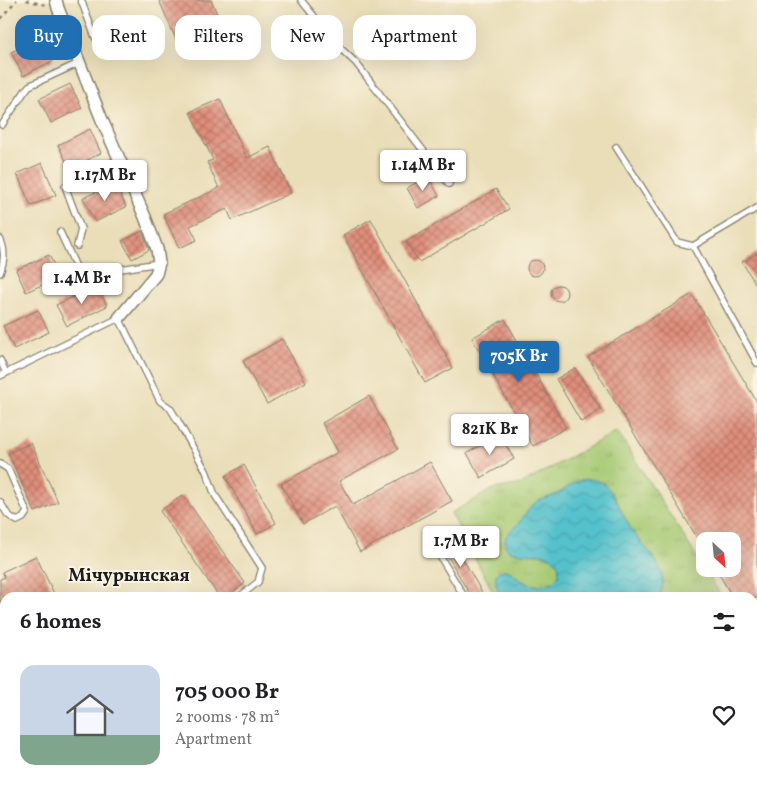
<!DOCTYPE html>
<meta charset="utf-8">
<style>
:root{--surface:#fff;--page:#f6f6f6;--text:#202124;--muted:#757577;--accent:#1f6fb2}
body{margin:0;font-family:Vollkorn,serif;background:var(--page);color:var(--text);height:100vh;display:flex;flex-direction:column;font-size:19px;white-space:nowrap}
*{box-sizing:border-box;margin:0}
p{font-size:16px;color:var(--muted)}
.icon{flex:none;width:28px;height:28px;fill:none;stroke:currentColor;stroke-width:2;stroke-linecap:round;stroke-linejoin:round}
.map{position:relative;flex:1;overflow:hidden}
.side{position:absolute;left:0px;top:592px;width:758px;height:196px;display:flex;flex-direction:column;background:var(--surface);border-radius:15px 15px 0 0;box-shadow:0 5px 20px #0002}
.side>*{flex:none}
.hud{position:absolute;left:15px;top:15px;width:500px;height:45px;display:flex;gap:10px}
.needle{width:32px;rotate:153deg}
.fabs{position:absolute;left:696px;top:532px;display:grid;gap:10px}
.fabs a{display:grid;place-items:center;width:45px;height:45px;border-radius:10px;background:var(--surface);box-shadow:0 5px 20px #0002;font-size:25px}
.price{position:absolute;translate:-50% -42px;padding:0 11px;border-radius:5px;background:#fff;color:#222;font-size:16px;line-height:32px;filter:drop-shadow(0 1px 2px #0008)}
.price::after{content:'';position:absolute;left:50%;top:30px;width:15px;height:11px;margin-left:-8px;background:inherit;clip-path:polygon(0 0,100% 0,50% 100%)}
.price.on{background:var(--accent);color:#fff}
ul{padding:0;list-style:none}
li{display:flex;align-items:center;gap:15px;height:125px;padding:0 20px}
li span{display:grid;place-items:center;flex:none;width:140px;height:100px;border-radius:15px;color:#555}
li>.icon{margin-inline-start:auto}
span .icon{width:60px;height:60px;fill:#fffc;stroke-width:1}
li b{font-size:21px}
h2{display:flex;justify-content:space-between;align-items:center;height:60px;padding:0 20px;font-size:21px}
.chip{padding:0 18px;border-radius:15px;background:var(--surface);box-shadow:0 5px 20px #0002;font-size:18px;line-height:45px}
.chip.on{background:var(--accent);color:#fff}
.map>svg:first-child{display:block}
.grass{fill:url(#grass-tufts);stroke:#617247}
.water{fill:url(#water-waves);stroke:#386e74}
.building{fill:url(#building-cross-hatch)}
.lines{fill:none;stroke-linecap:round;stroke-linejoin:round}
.service-casing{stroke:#837d6a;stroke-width:8}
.minor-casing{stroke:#837d6a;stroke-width:14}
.path{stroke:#837d6a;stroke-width:2;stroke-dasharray:4 4;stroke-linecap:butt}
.service{stroke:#fff;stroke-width:5.5}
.minor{stroke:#fff;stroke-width:11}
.labels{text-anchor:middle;stroke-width:4;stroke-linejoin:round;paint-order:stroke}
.quarter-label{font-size:18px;font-weight:bold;fill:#1c1c1c;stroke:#fcf5e5}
</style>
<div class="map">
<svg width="757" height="788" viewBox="0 0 757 788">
<defs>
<pattern id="grass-tufts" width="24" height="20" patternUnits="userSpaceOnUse" patternTransform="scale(1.25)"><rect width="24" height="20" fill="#a6c972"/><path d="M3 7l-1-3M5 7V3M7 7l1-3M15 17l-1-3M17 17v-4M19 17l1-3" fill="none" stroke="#8eac62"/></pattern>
<pattern id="water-waves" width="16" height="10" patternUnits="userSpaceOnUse" patternTransform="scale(1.25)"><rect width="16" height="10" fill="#54c1cc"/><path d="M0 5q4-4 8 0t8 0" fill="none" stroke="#49a5af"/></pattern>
<pattern id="building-cross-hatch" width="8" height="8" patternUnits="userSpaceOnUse" patternTransform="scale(1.25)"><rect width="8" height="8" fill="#e08e7b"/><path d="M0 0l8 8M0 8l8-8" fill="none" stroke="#b57364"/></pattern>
</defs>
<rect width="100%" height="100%" fill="#fcf5e5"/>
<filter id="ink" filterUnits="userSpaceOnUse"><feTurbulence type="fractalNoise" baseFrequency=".02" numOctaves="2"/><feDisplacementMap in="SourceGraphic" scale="10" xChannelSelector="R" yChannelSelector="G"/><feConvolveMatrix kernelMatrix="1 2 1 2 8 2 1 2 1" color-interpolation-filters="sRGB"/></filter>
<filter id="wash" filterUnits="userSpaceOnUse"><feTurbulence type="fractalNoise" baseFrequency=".0096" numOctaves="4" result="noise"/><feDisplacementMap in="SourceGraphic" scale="20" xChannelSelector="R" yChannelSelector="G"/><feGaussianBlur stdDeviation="1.12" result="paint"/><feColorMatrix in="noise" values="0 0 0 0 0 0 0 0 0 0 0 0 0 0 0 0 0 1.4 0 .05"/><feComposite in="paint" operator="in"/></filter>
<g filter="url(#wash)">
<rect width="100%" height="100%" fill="#eadeb9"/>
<path class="grass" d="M617,431L722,597H496L451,513L493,489L522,484Z"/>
<path class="water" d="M589,479C594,480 599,480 604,484C616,494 623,517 632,530C641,545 658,557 662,575C664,583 662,590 659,597H501C498,590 490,574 501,571C504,570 506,570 509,571C514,573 517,577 521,580C530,586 545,588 554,581C558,578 560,573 559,568C553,542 507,564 505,543C504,535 512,530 517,525C524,518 527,510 534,504C540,499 548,498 555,495C563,491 570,485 578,481C581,480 585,479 589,479Z"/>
<g id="blocks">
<g class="building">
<path d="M159,0H211L222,25L178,44Z"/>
<circle cx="432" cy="35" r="8"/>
<path d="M43,36L54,60L23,76L11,52Z"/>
<path d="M70,84L82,108L51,123L39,99Z"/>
<path d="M220,99L247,158L270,147L291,193L232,220L227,209L190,226L197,240L179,248L163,214L219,188L207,162L213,160L190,112Z"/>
<path d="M90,129L101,153L70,169L58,145Z"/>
<path d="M42,163L56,195L31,206L17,174Z"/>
<path d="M428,176L439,196L418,208L407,188Z"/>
<path d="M115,183L126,207L95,222L83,198Z"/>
<path d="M496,189L509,209L419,262L406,242Z"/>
<path d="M371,219L453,368L425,383L343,235Z"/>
<path d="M142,231L149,250L132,259L122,241Z"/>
<path d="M757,253V286L742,262Z"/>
<path d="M49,255L60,277L26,292L16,270Z"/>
<circle cx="535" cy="268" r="8"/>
<path d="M97,285L107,306L67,326L56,305Z"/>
<circle cx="559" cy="293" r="8"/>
<path d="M692,294L757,402V598H733L716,569H732V541H699L588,357Z"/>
<path d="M38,310L49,332L14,349L3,326Z"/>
<path d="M505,319L566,428L533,446L472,338Z"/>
<path d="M282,339L306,382L267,404L243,361Z"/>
<path d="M575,368L601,410L581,422L556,379Z"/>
<path d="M369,396L398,449L339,481L353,505L430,462L452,501L360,552L335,506L303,524L281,484L338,452L322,423Z"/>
<path d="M500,435L514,459L481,478L467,453Z"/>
<path d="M31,443L58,502L35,512L8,453Z"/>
<path d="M244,465L276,523L257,534L225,476Z"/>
<path d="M183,495L245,583L225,598H220L160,511Z"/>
<path d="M450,536L485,598H472L439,541Z"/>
<path d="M36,556L56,598H5V599L0,602V579L5,577L2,572Z"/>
</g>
</g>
</g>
<g filter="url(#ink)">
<use href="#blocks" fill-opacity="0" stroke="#837d6a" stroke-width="1"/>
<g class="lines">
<g class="service-casing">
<g id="service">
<path d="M81,0L95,37"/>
<path d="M301,0L338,46L356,63L449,184"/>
<path d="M2,125L25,91L29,86L79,63"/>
<path d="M616,147L677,242L693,246"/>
<path d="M757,208L693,246L757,363"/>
<path d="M60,232L76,267L89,274L159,263"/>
<path d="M0,239C6,251 4,261 0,273"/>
<path d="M77,246L81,229L65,186L119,159"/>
<path d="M0,360L6,373"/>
<path d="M0,376L119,318L160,401L170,408L178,421L206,471L215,495L262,568L258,582L238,598"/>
<path d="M0,464L8,469L27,512L23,518L17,521L8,515L0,502"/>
<path d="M432,543L465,598"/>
<path d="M0,708L5,715"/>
<path d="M0,781L5,777"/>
<path d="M186,784L189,788"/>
</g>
</g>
<g class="minor-casing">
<g id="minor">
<path d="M56,0L58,8L102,120L145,217L157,249L159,263L156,274L119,318"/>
<path d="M197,788L203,784"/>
<path d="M497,788L501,784"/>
<path d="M749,788L757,783"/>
</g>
</g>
<g class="path">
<path d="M26,0L46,5"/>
<path d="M0,19L17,0"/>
<path d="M752,649L757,656"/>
</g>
<use href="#service" class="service"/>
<use href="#minor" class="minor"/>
</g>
</g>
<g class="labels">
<g class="quarter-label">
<text x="129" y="581">Мічурынская</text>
</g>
</g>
</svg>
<div class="fabs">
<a><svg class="needle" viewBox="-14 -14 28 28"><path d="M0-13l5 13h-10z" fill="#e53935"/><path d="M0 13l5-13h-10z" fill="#757577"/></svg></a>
</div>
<b class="price" style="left:423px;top:192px">1.14M Br</b>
<b class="price" style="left:105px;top:202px">1.17M Br</b>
<b class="price" style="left:82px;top:305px">1.4M Br</b>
<b class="price on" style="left:519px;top:383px">705K Br</b>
<b class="price" style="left:490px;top:456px">821K Br</b>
<b class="price" style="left:461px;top:568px">1.7M Br</b>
<div class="hud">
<a class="chip on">Buy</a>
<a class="chip">Rent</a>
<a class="chip">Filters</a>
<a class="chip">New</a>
<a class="chip">Apartment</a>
</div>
<section class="side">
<h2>6 homes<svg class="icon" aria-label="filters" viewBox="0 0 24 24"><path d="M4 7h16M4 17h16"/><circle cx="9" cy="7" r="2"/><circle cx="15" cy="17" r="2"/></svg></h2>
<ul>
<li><span style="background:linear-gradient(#c9d6e8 70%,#7fa58c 0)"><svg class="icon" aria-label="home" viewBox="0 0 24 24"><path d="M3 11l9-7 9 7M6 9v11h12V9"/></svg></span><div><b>705 000 Br</b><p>2 rooms · 78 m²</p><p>Apartment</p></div><svg class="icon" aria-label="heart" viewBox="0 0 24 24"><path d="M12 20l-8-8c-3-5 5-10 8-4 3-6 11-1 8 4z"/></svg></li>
</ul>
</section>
</div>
